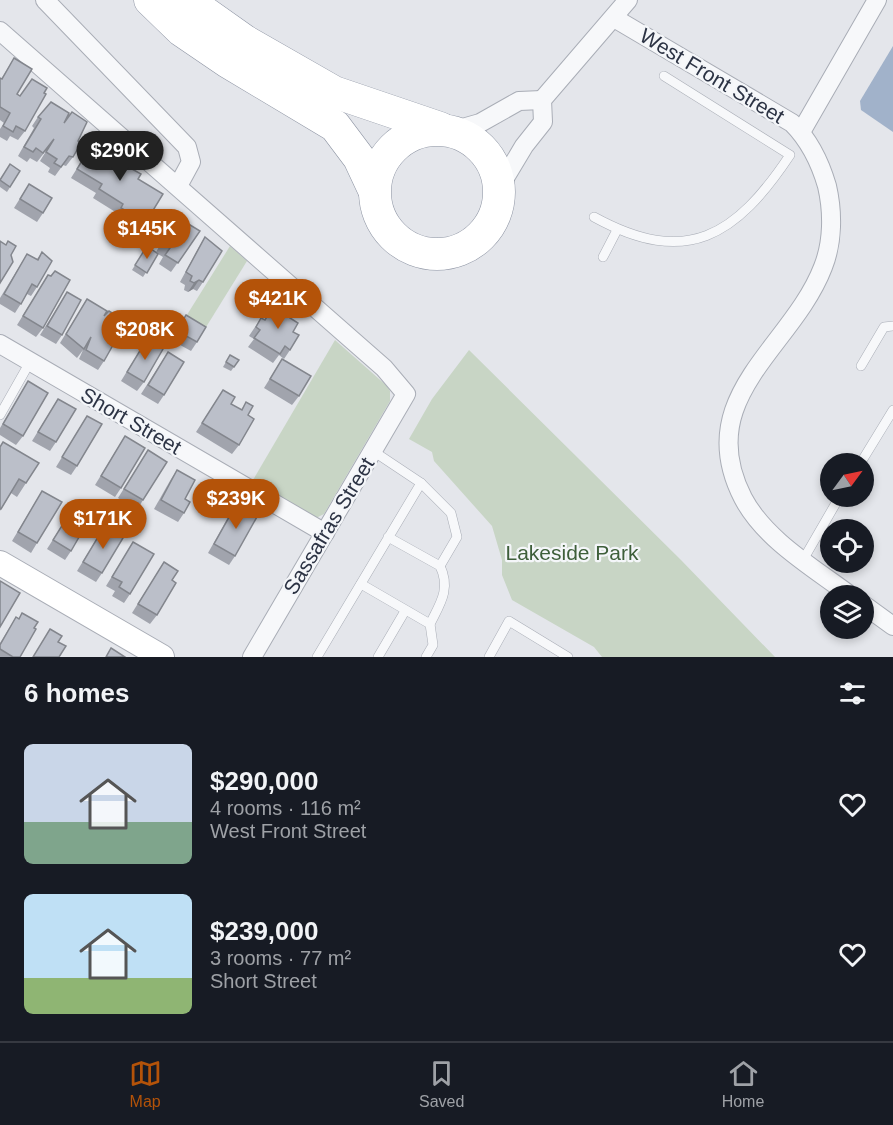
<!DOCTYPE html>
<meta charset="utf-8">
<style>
:root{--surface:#171b24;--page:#242831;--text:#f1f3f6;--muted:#9ea1a6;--line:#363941;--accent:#b45309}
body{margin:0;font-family:Arial,sans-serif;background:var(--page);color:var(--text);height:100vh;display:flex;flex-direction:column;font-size:22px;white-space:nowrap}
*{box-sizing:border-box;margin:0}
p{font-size:20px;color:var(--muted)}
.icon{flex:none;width:33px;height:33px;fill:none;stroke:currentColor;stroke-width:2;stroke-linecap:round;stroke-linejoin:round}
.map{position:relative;height:657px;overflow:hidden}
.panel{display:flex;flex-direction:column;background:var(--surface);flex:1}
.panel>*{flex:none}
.needle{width:39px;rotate:57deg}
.buttons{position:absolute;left:820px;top:453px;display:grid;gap:12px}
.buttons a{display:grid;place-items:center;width:54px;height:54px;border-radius:50%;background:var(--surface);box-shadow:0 3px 9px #0003;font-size:30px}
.price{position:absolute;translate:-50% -51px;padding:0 14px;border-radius:21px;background:var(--accent);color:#fff;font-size:20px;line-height:39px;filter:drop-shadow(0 2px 3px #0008)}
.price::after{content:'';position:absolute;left:50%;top:36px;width:18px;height:14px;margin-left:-9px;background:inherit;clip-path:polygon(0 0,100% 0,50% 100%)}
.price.active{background:#222;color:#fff}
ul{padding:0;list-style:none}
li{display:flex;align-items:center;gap:18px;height:150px;padding:0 24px}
li span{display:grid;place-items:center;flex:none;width:168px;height:120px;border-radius:9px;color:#555}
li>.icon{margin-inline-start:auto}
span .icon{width:72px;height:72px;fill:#fffc;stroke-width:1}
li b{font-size:26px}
h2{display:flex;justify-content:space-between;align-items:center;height:72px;padding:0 24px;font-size:26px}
.menu{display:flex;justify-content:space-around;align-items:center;height:84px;border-top:2px solid var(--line);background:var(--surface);font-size:16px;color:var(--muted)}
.menu a{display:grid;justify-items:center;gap:3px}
.menu .active{color:var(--accent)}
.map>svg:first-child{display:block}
.green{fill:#c8d5c5}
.water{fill:#a1b2ca}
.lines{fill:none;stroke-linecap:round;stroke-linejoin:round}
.lane-casing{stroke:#a9adb6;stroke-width:10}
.street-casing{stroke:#a9adb6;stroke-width:20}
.secondary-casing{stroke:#a9adb6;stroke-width:26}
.highway-casing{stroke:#8c93a2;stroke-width:33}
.lane{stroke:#f7f8fa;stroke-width:9}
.street{stroke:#f7f8fa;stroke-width:18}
.secondary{stroke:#fff;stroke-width:24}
.highway{stroke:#fff;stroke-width:32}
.wall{fill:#a1a4ad}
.shaded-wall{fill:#83868d}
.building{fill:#bbbfc9;stroke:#83868d;stroke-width:1.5}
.labels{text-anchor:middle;stroke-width:4.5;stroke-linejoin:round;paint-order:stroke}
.street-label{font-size:21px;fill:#2c3344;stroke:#f4f6f9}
.park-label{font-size:21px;fill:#3e5f3a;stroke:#f4f6f9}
</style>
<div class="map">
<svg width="893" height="657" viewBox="0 0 893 657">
<rect width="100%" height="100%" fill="#e4e6eb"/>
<g class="green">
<path d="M230,246L247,261L203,332L185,318Z"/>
<path d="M335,340L387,386L390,391V401L324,514L316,518L253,480Z"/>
<path d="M469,350L681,560L775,657H602L594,647L512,600L502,575V560L492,526L434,461L432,452L409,439L432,399Z"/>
</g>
<path class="water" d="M893,46V132L861,110L860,101Z"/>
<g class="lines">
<g class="lane-casing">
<g id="lane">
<path d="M594,217C687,268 736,236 790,155L664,76"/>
<path d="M603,257L617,230"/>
<path d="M861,366L884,327L893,326"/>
<path d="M0,415L30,362"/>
<path d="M373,451L421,483"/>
<path d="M860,464L893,410"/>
<path d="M803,560L840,496"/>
<path d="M361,584L430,624L433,645L426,657"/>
<path d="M430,624C440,604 451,589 440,566"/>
<path d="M317,657L421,483L451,513L457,537L440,566L388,537"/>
<path d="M378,657L405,611"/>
<path d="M489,657L509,621L568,657"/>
</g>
</g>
<g class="street-casing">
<g id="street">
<path d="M45,0L187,147L191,162L178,186"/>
<path d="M614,18L792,123C810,141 820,162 827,186C833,212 833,242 823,267C792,348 691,397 743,498C765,540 814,568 851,596"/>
<path d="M0,31L384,368L406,394L252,657"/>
<path d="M452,131L480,123L519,101L542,100"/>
<path d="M801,132L877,0"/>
<path d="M500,186L524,146L543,122L542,100L628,0"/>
<path d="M0,344L325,533"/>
<path d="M864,605L893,626"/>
</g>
</g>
<g class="secondary-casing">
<path id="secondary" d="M0,563L162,657"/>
</g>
<g class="highway-casing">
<g id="highway">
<path d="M150,0L181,30L228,62L335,126L359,158L374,190"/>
<path d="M187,0L245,41L334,92L440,128"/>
<circle cx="437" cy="192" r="62"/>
</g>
</g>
<use href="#lane" class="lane"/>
<use href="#street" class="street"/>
<use href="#secondary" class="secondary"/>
<use href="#highway" class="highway"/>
</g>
<g class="wall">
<path d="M14,58L17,94L20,96L44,93L25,131L18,140L10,136L7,141L0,137V129L4,123L0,120V78L1,79Z"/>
<path d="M38,117L64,123L78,141L73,157L66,166L63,165L55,176L48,172L50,168L40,161L48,148L37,162L30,158L27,162L18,156L34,128L32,126Z"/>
<path d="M94,141L138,179L146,222L140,231L115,217L117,213L93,198L96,193L71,178Z"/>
<path d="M20,171L7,192L0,187V179Z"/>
<path d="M29,184L43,213L37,222L14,208Z"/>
<path d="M177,217L200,231L171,272L159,264L163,257L158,254L143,277L132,270L147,246L156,252Z"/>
<path d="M205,237L203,282L197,291L193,289L188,292L184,290L185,285L180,282L199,247Z"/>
<path d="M42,252L37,287L31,296L27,294L15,313L0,304V298L27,254L37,259Z"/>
<path d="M48,275L51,276L43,328L36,337L17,325Z"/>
<path d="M67,292L62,335L56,344L40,335Z"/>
<path d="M87,299L104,316V361L98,370L79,359L83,350L77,358L60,343Z"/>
<path d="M186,315L197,342L191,351L171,340Z"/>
<path d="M261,318L265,320L290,318L293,332L290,350L284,359L279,355L273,363L248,347L254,339L249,336Z"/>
<path d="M147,339L144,382L137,391L121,381Z"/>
<path d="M168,352L164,395L158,404L141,394Z"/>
<path d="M230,355L239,360L231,371L223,367Z"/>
<path d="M282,359L299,396L292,405L264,388Z"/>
<path d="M28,381L23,436L16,445L0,435V428Z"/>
<path d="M223,390L231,404L241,410L246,402L248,415L239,445L232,454L196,432Z"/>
<path d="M58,399L56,442L50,451L32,441Z"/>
<path d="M87,416L77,466L71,475L56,467Z"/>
<path d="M125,436L121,488L115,497L95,485Z"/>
<path d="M0,446L26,483L17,497L11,493L0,511Z"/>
<path d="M148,450L143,500L137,510L118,498Z"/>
<path d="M177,470L185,499L184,513L178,522L154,509L171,479Z"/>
<path d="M42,491L37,543L31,553L12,541Z"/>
<path d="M237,503L235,556L229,565L208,553L231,512Z"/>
<path d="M73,508L71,551L65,560L47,549Z"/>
<path d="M104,527L102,573L96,582L77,571Z"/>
<path d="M133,542L130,594L124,603L112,596L115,591L106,586Z"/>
<path d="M164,562L172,580L157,615L150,624L132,613Z"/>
<path d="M22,613L20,657H0V643L16,617L19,618Z"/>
</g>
<path class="shaded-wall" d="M199,280L193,289L188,292L194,283Z"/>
<g class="building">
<path d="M14,58L32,69L17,94L20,96L32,79L47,88L44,93L46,94L25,131L16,126L13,132L3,126L10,113L0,107V78L2,79Z"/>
<path d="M51,102L69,113L64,123L72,112L87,122L78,141L81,143L73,157L69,156L61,167L54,163L57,159L46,152L54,139L43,153L36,148L33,152L24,147L41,119L38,117Z"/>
<path d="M94,141L119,155L116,160L141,174L138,179L163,194L146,222L121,208L123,204L99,189L102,184L77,169Z"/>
<path d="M10,164L20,171L10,187L0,180Z"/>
<path d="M29,184L52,198L43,213L20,199Z"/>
<path d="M177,217L200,231L178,263L165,255L170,248L161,244Z"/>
<path d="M205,237L222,251L203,282L199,280L194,283L190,281L192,276L186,272Z"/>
<path d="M0,241L6,245L8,241L16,246L11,255L13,262L0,283Z"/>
<path d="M147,246L158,254L147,273L135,265Z"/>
<path d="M42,252L52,261L37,287L32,284L21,304L4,294L27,254L38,260Z"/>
<path d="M55,271L70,280L43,328L23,316L48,275L51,276Z"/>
<path d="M67,292L81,300L62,335L47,326Z"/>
<path d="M87,299L107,311L104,316L109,311L126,322L104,361L86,350L91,337L84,349L66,334Z"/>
<path d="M273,307L281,312L284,307L293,313L290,318L298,323L293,332L299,335L290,350L285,346L280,354L254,338L260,330L256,327L261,318L265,320Z"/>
<path d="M186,315L206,327L197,342L177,331Z"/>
<path d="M147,339L163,349L144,382L127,372Z"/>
<path d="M168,352L184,362L164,395L148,385Z"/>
<path d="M230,355L239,360L234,367L226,362Z"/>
<path d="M282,359L311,376L299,396L270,379Z"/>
<path d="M28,381L48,393L23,436L3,424Z"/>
<path d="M223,390L235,397L231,404L242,410L246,402L253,406L248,415L254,419L239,445L202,423Z"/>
<path d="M58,399L76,409L56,442L38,432Z"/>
<path d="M87,416L102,424L77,466L62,457Z"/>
<path d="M125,436L145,448L121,488L101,476Z"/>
<path d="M3,442L39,463L26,483L19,479L1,509H0V447Z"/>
<path d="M148,450L167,462L143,500L124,489Z"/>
<path d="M177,470L195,480L185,499L190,502L184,513L161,500Z"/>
<path d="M42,491L62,502L37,543L18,532Z"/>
<path d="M237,503L258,515L235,556L214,544Z"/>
<path d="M73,508L90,518L71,551L53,540Z"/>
<path d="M104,527L123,538L102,573L83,562Z"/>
<path d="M133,542L154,554L130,594L119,587L122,582L112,577Z"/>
<path d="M164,562L178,571L172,580L176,583L157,615L138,604Z"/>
<path d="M0,581L20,593L0,627Z"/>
<path d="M22,613L38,622L34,628L36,629L20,657H13L0,649V645L16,617L19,619Z"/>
<path d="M50,629L62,636L58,642L66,646L59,657H33Z"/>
<path d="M111,648L125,657H106Z"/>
</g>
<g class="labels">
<g class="street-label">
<text transform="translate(712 76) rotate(31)" y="7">West Front Street</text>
<text transform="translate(131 421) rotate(30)" y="7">Short Street</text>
<text transform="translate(329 526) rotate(-59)" y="7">Sassafras Street</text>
</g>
<g class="park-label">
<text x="572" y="560">Lakeside Park</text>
</g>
</g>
</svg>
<div class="buttons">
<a><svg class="needle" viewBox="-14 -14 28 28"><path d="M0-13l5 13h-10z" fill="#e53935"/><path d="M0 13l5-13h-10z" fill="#9ea1a6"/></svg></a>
<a><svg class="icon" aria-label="locate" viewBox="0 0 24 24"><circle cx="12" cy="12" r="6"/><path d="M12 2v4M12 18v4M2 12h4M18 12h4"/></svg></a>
<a><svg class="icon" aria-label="layers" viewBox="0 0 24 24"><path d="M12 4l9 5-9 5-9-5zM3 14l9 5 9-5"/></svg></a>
</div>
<b class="price active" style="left:120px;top:182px">$290K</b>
<b class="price" style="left:147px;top:260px">$145K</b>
<b class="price" style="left:278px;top:330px">$421K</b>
<b class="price" style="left:145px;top:361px">$208K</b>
<b class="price" style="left:236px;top:530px">$239K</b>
<b class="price" style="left:103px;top:550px">$171K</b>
</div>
<section class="panel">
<h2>6 homes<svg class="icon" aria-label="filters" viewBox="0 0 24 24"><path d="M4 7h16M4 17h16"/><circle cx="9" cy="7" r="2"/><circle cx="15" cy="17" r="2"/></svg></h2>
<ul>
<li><span style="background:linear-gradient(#c9d6e8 65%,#7fa58c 0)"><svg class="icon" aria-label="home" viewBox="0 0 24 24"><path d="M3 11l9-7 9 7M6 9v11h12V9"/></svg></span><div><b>$290,000</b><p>4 rooms · 116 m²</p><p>West Front Street</p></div><svg class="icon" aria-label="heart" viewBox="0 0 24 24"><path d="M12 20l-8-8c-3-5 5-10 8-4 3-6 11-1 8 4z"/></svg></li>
<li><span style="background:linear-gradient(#bfe0f5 70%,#8fb573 0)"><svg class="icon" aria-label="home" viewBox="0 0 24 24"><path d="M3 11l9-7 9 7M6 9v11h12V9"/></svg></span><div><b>$239,000</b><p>3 rooms · 77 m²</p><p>Short Street</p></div><svg class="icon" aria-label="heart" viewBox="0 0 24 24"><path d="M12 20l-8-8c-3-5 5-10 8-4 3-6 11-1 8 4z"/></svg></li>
</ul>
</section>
<nav class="menu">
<a class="active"><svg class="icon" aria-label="map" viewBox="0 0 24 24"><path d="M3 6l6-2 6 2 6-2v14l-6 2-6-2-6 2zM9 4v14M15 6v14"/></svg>Map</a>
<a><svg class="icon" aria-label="saved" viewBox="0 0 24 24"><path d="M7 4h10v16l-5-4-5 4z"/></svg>Saved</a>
<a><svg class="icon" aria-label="home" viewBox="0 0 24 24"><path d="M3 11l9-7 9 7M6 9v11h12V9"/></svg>Home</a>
</nav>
